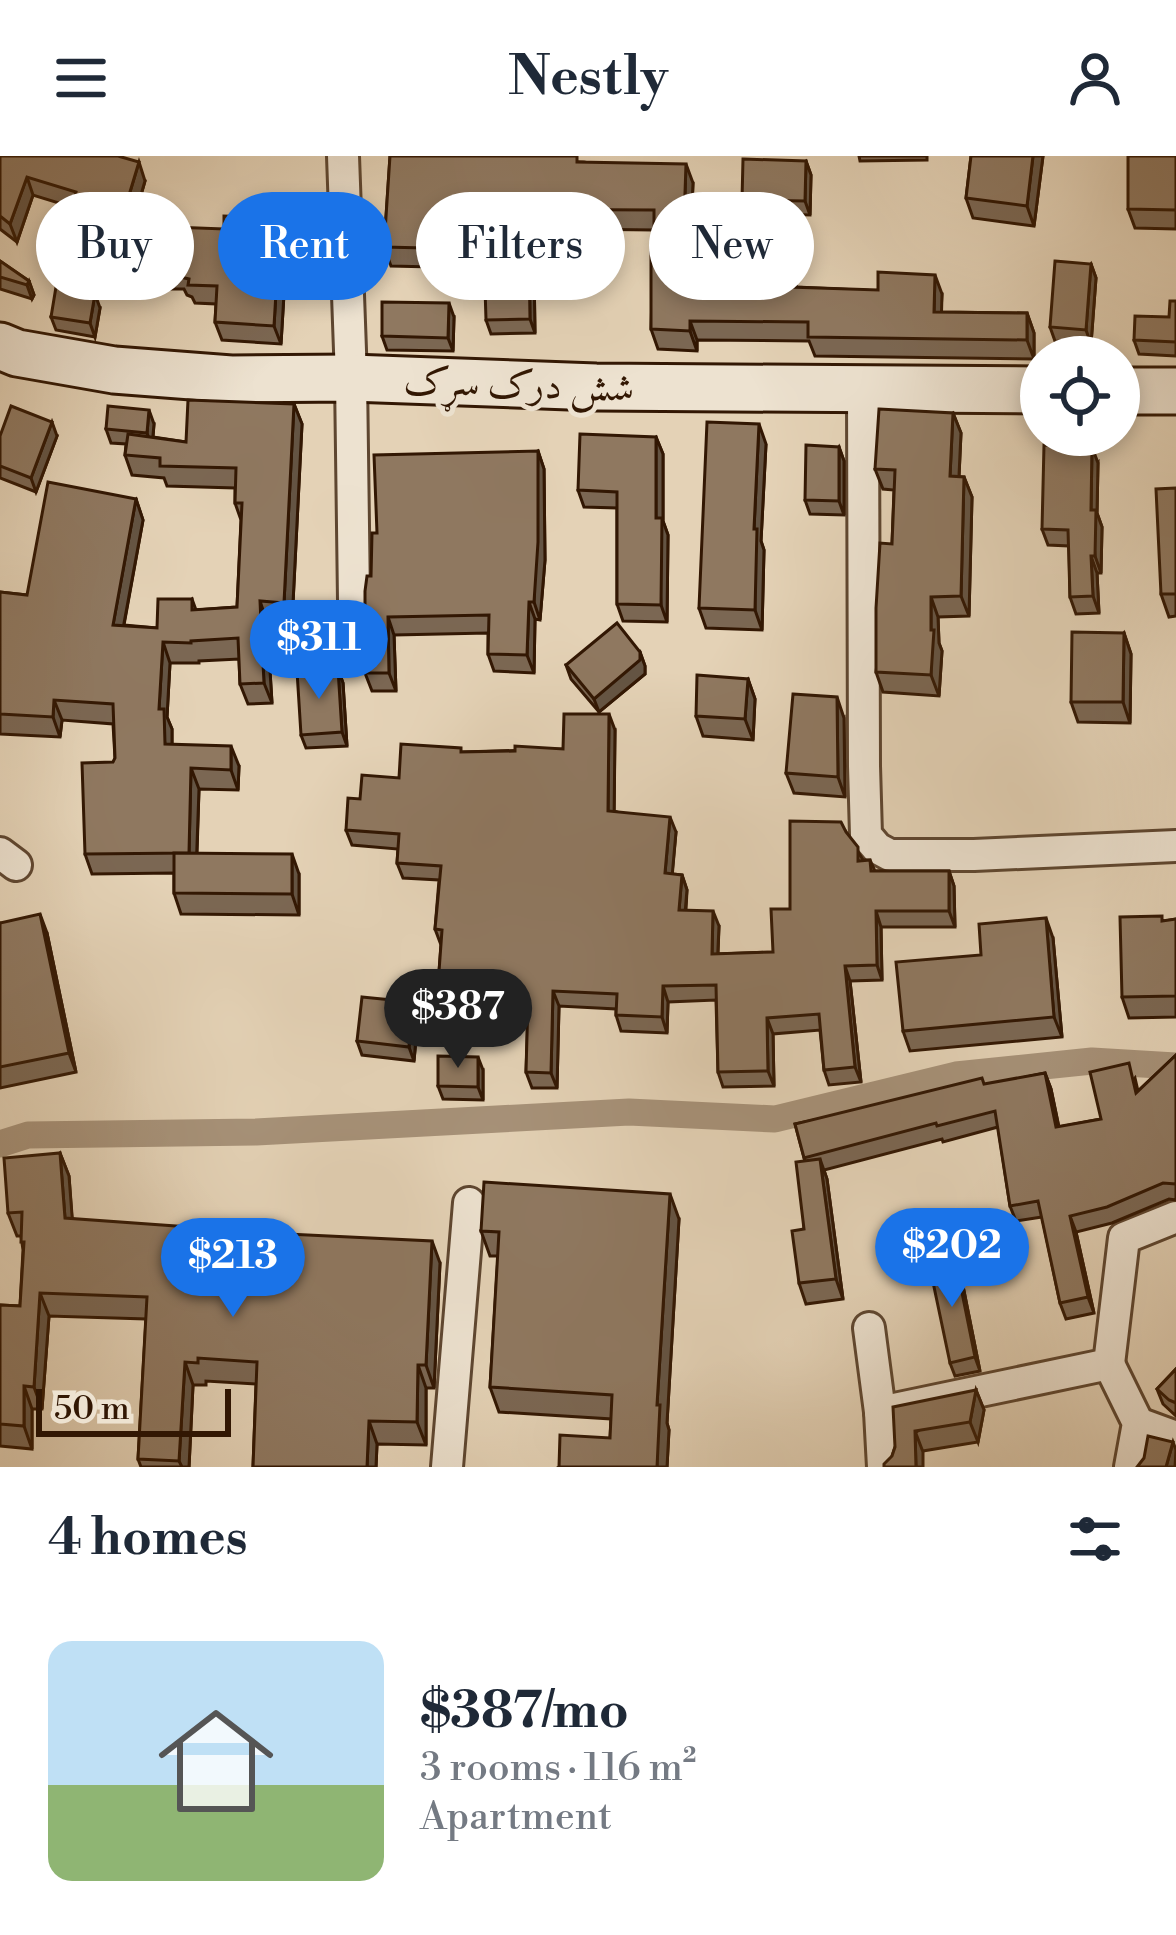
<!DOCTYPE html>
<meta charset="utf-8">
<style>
:root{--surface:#fff;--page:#f6f6f7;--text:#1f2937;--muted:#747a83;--line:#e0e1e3;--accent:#1a73e8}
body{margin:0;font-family:"Libre Bodoni",Amiri,serif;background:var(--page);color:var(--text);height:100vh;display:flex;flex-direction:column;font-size:45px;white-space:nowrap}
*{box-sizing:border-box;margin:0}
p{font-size:39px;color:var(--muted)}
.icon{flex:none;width:66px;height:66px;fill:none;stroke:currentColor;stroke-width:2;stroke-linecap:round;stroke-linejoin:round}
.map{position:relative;height:1311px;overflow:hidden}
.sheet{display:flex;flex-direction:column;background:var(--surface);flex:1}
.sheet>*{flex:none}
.top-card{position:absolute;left:36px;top:36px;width:1104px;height:108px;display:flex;gap:24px}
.tools{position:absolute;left:1020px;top:180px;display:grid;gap:24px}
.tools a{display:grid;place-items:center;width:120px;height:120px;border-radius:50%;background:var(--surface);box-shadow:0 6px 18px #0003;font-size:60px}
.scale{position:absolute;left:36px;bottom:30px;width:195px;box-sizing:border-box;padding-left:12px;border:6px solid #321703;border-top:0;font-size:33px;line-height:42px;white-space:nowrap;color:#321703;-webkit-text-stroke:9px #ede2d0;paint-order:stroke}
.price{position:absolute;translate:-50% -102px;padding:0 27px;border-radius:42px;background:var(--accent);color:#fff;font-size:39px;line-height:78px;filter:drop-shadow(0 3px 6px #0008)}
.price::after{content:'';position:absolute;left:50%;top:72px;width:36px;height:27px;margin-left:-18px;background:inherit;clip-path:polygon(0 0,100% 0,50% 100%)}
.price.active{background:#222;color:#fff}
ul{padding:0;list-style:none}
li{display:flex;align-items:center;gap:36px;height:300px;padding:0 48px}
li+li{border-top:3px solid var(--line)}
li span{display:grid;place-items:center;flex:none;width:336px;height:240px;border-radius:24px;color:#555}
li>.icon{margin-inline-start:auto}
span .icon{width:144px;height:144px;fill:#fffc;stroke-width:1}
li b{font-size:51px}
h2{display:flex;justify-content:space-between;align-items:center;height:144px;padding:0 48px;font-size:51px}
.tag{padding:0 42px;border-radius:54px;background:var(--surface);box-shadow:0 6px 18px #0003;font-size:42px;line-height:108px}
.tag.active{background:var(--accent);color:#fff}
header{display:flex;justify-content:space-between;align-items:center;height:156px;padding:0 48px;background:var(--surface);font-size:54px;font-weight:700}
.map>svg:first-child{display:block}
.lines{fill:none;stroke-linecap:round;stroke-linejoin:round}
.canal{stroke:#a79279;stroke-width:27}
.minor-casing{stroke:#5e4630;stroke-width:36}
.secondary-casing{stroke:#321703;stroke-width:51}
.minor{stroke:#ede2d0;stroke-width:30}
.secondary{stroke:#ede2d0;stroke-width:45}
.wall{fill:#7b6753;stroke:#321703;stroke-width:3}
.shaded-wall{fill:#645443;stroke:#321703;stroke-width:3}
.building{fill:#8f7860;stroke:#321703;stroke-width:3}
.labels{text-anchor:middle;stroke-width:10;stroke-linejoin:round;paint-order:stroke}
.street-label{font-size:39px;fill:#321703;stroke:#ede2d0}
</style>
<header><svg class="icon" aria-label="menu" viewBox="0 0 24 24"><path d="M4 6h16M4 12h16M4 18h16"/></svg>Nestly<svg class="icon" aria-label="person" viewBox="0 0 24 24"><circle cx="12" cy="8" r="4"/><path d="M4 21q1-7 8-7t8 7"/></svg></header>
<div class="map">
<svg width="1176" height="1311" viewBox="0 0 1176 1311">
<rect width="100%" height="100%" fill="#e4d2b6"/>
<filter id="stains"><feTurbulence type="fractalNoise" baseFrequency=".00167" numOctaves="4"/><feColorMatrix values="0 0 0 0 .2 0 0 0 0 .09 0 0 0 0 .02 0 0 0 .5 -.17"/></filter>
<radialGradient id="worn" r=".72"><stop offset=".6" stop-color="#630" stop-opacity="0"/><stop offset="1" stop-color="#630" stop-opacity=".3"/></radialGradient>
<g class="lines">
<path class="canal" d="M0,988L28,979L256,976L629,956L775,963L956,919L1092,905L1176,910"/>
<g class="minor-casing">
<g id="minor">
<path d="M343,0L351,222L354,444"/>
<path d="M863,232L864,610L866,679L877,692L890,699H974L1176,690"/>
<path d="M0,697L16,709"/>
<path d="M869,1172L880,1256L883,1311"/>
<path d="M1109,1208L1138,1267L1130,1311"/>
<path d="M880,1256L1109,1208L1124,1082L1176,1061"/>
<path d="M1138,1267L1176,1281"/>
<path d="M447,1311L469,1047"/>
</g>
</g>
<g class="secondary-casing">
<g id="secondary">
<path d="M0,190L17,197L114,214L231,223L351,222L596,231L1041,234"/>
<path d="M1119,235H1176"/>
</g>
</g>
<use href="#minor" class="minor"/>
<use href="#secondary" class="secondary"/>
</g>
<g class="wall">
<path d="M0,0L145,25L132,70L298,80L296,121H285L281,188L222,184L215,166L216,148L195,147L192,141L187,139L184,133H166L69,107L63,89L72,51L33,39L17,86L0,73Z"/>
<path d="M390,0L584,6L693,27L689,125L729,126L796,124V131L942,138L941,156L1027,157L1034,177V203L815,200L809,185L697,184V195L658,193L651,173L654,74L475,72V112L391,110L384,91Z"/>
<path d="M859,0H927V4L860,5Z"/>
<path d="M971,0H1043L1034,70L973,62L966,42Z"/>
<path d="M1176,0V73L1135,72L1128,53Z"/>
<path d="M806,5L811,19L810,59L747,57L742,44Z"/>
<path d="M529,98L534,112L535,177L491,178L486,164Z"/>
<path d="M0,105L29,125L34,139L32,143L0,133Z"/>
<path d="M1091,108L1096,122L1091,188L1055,185L1050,171Z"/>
<path d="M1176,145V200L1139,198L1134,184L1169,161Z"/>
<path d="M100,152L95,181L56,174L51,161Z"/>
<path d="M454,161L453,195L387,194L382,180Z"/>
<path d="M294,248L302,268L292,467L267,466L272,547L248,548L240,528L239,503L199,505V507H170L167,561L172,573V588L239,610L238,634L199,633L197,697L299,718V759L181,758L174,737V717L92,718L85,698L115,602L113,568L62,564L60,581L0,578V436L27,439L136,343L143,364L124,469L157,472L192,443L196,454L237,451L241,364L235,347V332L167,330L164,322L132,319L125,299L126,288L111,287L106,273L154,268L153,281L186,286Z"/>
<path d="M953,257L961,277L959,321H964L972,341L969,460L938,461L939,487L942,495L939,540L883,536L876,516L892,388L894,334L883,333L875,313Z"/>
<path d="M0,280H57L36,336L0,322Z"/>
<path d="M656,281L663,298V365L668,379L667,466L623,465L617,448V352L584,351L578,334Z"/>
<path d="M766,288L761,385L764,394L762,474L706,472L699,452Z"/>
<path d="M839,291L844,305V359L810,358L805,344Z"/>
<path d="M538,295L544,313L545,404L540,464L535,463L534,517L494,515L488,498V477L394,479L396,535H372L365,517L371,420L377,377Z"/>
<path d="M1098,307L1097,357L1102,371L1101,417H1097L1099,457L1076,458L1070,441L1069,390L1048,389L1042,373Z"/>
<path d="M1176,332V460L1169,461L1161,438Z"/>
<path d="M1124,477L1131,498L1130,567L1078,566L1071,546Z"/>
<path d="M640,496L645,510V518L599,556L571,523L566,509Z"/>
<path d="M338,513L343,527L347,590L306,592L301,579Z"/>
<path d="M748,523L755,543L753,584L703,580L696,560Z"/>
<path d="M844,562L845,641L794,637L786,617Z"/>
<path d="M615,574L614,655L676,676L672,718L682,719L687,734L686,754L719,770L718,798L773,796L790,753L846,676L863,704H870L875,715H949L954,730L955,771H881L882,824L850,825L861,926L829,929L824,914L820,874L773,878L774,930L723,931L718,916L716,844L668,846L667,877L621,875L616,859V853L559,850L557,932H532L526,916L528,858L462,856L461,874L441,873L436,857L441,789L435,773L439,724L403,722L397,707L398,693L352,689L346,674L360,643L399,622L463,596L563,593Z"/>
<path d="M1176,763V861L1129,862L1122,841L1164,765Z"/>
<path d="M0,767L47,777L76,916L0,932Z"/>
<path d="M1053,782L1062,881L910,895L903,875L981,799Z"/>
<path d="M418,860L414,905L362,899L357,885Z"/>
<path d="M1176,899V1044L1169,1043L1112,1067L1076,1076L1094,1157L1066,1163L1060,1147L1042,1061L1016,1065L1010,1050L998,971L943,986L942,983L824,1014L827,1023L843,1143L806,1148L799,1127L804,1073L805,1005L795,968L1045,917L1051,933L1059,971L1101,963L1135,922L1138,935Z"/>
<path d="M483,914V944L443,943L438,930Z"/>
<path d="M60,997L69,1020L72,1063L440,1107L434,1232H426V1289L377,1288L376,1311H253L256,1228L206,1225V1229H193L189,1311H141L138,1303L146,1163L49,1160L42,1253H32V1293L0,1290V1149L20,1150L23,1094L21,1080H17L8,1057Z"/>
<path d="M679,1063L667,1267L669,1274L667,1311H559L610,1282L611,1263L499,1256L490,1231L498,1100H490L481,1075Z"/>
<path d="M955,1102L960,1115L980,1215L955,1220L950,1207Z"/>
<path d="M1176,1213V1260L1163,1248L1157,1233Z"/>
<path d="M976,1234L984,1254L978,1286L892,1300L895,1291Z"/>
</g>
<g class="shaded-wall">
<path d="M1033,0H1043L1034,70L1027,50Z"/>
<path d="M806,5L811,19L810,59L805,45Z"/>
<path d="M139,6L145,25L127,88L120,69Z"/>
<path d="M686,8L693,27L688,143L682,124Z"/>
<path d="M27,21L33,39L17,86L10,68Z"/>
<path d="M468,53L475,72V112L468,93Z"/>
<path d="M291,62L298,80L296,121L290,103Z"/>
<path d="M529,98L534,112L535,177L530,163Z"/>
<path d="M278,103L285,121L281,188L274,170Z"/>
<path d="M789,104L796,124V150L789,131Z"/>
<path d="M1091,108L1096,122L1091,188L1086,174Z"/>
<path d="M935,119L942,138L941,175L934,156Z"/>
<path d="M29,125L34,139L32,143L27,129Z"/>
<path d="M95,138L100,152L95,181L90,167Z"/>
<path d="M449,147L454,161L453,195L448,182Z"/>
<path d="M1027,157L1034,177V203L1027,184Z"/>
<path d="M690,165L697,184V195L690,175Z"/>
<path d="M294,248L302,268L292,467L284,447Z"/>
<path d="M149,254L154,268L152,291L147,277Z"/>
<path d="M953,257L961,277L958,341L950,320Z"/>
<path d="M52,266L57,280L36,336L31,322Z"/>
<path d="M759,268L766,288L761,385L764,394L762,474L755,454L754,373Z"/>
<path d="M656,281L663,298V365L668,379L667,466L661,449L656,362Z"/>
<path d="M839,291L844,305V359L839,345Z"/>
<path d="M1092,291L1098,307L1097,357L1102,371L1101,417L1095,400L1091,354Z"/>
<path d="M538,295L544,313L545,404L540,464L534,446Z"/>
<path d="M964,321L972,341L969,460L961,440Z"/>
<path d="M136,343L143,364L120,489L113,469Z"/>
<path d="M1091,400L1097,417L1099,457L1093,440Z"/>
<path d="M931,441L938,461L939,487L942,495L939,540L931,519Z"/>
<path d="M260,445L267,466L272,547L264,527Z"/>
<path d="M529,446L535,463L534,517L527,499Z"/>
<path d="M388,461L394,479L396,535L389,517Z"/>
<path d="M1124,477L1131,498L1130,567L1123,546Z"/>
<path d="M163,486L170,507L167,561L172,573V608L165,588L159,553Z"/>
<path d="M640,496L645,510V518L599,556L594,543Z"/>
<path d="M338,513L343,527L347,590L342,576Z"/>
<path d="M748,523L755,543L753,584L745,563Z"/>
<path d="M837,541L844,562L845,641L838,621Z"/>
<path d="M54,544L62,564L60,581L53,561Z"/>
<path d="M609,558L615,574L614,670L608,655Z"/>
<path d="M231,590L239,610L238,634L231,614Z"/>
<path d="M191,612L199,633L196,717L189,697Z"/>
<path d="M670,661L676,676L671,733L665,717Z"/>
<path d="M292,698L299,718V759L292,738Z"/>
<path d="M949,715L954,730L955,771L949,755Z"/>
<path d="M682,719L687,734L684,769L679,754Z"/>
<path d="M713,755L719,770L717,814L712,798Z"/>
<path d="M876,755L881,771L882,824L877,809Z"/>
<path d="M40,758L47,777L76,916L69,897Z"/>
<path d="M1046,762L1053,782L1062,881L1054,861Z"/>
<path d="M845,810L850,825L861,926L855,911Z"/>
<path d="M663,830L668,846L667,877L662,861Z"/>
<path d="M553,835L559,850L557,932L551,917Z"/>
<path d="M456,841L462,856L461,874L456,858Z"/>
<path d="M413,846L418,860L414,905L409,891Z"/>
<path d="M767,862L773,878L774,930L768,915Z"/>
<path d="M478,901L483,914V944L478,931Z"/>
<path d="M1045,917L1051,933L1062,987L1056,971Z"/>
<path d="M60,997L69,1020L74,1085L65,1062Z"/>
<path d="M820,1003L827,1023L843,1143L836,1123Z"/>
<path d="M670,1038L679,1063L667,1267L669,1274L667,1311H657V1249Z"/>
<path d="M1070,1060L1076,1076L1094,1157L1088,1141Z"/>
<path d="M432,1085L440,1107L434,1232L426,1209Z"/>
<path d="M955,1102L960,1115L980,1215L975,1201Z"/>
<path d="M40,1137L49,1160L42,1253L34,1231Z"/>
<path d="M185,1206L193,1229L189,1311H182L179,1305Z"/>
<path d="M418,1209L426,1232V1289L417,1266Z"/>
<path d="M24,1230L32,1253V1293L24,1270Z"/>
<path d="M976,1234L984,1254L978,1286L970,1266Z"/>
<path d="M369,1265L377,1288L376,1311H367Z"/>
<path d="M915,1275L923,1296V1311H916Z"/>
<path d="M1173,1286L1176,1294L1175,1311H1166Z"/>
</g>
<g class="building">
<path d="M0,0H118L139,6L120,69L224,73V60L291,62L290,103H278L274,170L215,166L217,130L188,129L189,123L180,121V115H160L63,89L76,36L27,21L10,68L0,60Z"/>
<path d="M390,0H577V6L686,8L682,124L729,126V115H757L758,104H789V131L878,134V116L935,119L934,156L1027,157V184L808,181V166L690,165V175L651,173V90L654,89V54L468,53V93L384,91Z"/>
<path d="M971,0H1033L1027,50L966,42Z"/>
<path d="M1128,0H1176V54L1128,53Z"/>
<path d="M743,3L806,5L805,45L742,44Z"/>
<path d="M529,98L530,163L486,164L484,99Z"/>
<path d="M0,105L29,125L27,129L0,121Z"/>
<path d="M1055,105L1091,108L1086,174L1050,171Z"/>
<path d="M56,131L95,138L90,167L51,161Z"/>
<path d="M1170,145H1176V186L1134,184L1135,160L1169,161Z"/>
<path d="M382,146L449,147L448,182L382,180Z"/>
<path d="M188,244L294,248L284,447L260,445L264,527L240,528L238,482L191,485V487L163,486L159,553H164L165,588L231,590V614L191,612L189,697L85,698L82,607L113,606L115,602L113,548L54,544L53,561L0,558V436L27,439L48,326L136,343L113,469L157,472L158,443H192V454L237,451L242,347H235L236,312L160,310V302L125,299L128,278L186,286Z"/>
<path d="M11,250L52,266L31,322L0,310V280Z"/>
<path d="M108,250L149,254L147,277L106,273Z"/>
<path d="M879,253L953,257L950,320L964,321L961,440L931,441V474H934L931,519L876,516V452L880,387L892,388L895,314L875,313Z"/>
<path d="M707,266L759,268L754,373H757L755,454L699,452Z"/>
<path d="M580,278L656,281V362H662L661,449L617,448V336L578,334Z"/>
<path d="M806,289L839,291V345L805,344Z"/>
<path d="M1044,289L1092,291L1091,354H1096L1095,400H1091L1093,440L1070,441L1068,374L1042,373Z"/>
<path d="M538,295V386L534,446H529L527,499L488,498L489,459L388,461L389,517H365V435L367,420H371L372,377H377L374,299Z"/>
<path d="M1176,332V438H1161L1156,333Z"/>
<path d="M617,467L640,496V504L594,543L566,509Z"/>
<path d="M1072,476L1124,477L1123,546H1071Z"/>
<path d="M338,513L342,576L301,579L297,515Z"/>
<path d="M697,519L748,523L745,563L696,560Z"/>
<path d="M793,538L837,541L838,621L786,617Z"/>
<path d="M564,558H609L608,655L670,661L665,717L682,719L679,754L713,755L712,798L773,796L771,753H790V665L841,666L846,676L858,691V705L870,704L871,715H949V755H876L877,809L845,810L855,911L824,914L819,858L767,862L768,915L718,916L716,829L663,830L662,861L616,859L617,838L553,835L551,917L526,916L528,843L456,841V858L436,857L442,774L435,773L441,710L397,707L399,678L346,674L348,642L360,643L362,619L399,622L401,588L461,592V596L515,595V590L563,593Z"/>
<path d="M174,697L292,698V738L174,737Z"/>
<path d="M40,758L69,897L0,911V767Z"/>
<path d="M1162,760V765L1176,763V840L1122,841L1120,761Z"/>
<path d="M1046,762L1054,861L903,875L896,806L981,799L979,768Z"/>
<path d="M362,841L413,846L409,891L357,885Z"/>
<path d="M1176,899V1028L1163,1027L1107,1051L1070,1060L1088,1141L1060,1147L1038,1045L1010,1050L995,955L937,970L936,967L804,1002L795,968L982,922L984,928L1045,917L1056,971L1101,963L1090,916L1129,907L1136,937Z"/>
<path d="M438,900L478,901V931L438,930Z"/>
<path d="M60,997L65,1062L287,1078L432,1085L426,1209H418L417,1266L369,1265L367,1311H253L257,1206L198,1202V1207L185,1206L179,1305L138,1303L147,1141L40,1137L34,1231L24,1230V1270L0,1268V1149L20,1150L24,1086H21L22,1056L8,1057L4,1002Z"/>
<path d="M820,1003L836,1123L799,1127L792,1075L804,1073L796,1006Z"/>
<path d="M484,1026L670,1038L657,1249H660L657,1311H559L560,1279L610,1282L612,1239L490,1231L499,1076L481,1075Z"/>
<path d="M955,1102L975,1201L950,1207L929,1107Z"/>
<path d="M1176,1213V1247L1169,1244L1157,1233Z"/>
<path d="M976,1234L970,1266L915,1275L916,1311H884V1308L892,1300L895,1291L893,1251Z"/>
<path d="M1148,1280L1173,1286L1166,1311H1137L1144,1302Z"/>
</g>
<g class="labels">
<g class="street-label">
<text transform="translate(519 227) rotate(2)" y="14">شش درک سړک</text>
</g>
</g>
<rect width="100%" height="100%" filter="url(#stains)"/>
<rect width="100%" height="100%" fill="url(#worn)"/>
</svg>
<div class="tools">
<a><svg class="icon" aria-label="locate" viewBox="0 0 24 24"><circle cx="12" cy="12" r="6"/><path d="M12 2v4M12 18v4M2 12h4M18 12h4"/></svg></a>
</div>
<div class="scale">50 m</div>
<b class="price" style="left:319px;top:546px">$311</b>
<b class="price active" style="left:458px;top:915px">$387</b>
<b class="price" style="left:952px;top:1154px">$202</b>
<b class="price" style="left:233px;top:1164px">$213</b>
<div class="top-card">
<a class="tag">Buy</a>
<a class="tag active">Rent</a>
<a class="tag">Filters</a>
<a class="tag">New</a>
</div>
</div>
<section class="sheet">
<h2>4 homes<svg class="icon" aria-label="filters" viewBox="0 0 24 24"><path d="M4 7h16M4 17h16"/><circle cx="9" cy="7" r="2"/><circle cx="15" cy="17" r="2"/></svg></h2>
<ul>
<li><span style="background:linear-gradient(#bfe0f5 60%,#8fb573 0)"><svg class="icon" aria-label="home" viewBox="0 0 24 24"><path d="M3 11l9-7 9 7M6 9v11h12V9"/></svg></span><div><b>$387/mo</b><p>3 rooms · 116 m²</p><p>Apartment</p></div></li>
</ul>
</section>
